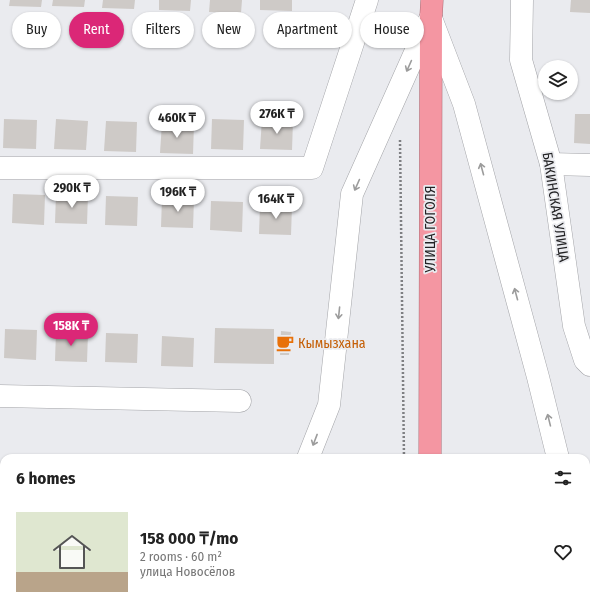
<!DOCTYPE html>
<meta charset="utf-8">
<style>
:root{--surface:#fff;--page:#f2f2f2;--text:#222;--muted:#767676;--line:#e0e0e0;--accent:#db2777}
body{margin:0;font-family:"Fira Sans Condensed",sans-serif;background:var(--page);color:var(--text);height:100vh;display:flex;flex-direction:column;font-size:15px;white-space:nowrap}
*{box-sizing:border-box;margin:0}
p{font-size:13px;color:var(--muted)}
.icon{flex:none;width:22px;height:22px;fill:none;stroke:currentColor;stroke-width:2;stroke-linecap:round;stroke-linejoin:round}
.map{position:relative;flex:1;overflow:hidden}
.panel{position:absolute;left:0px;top:454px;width:590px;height:156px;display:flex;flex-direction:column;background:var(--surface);border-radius:12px 12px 0 0;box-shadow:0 1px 3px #0004}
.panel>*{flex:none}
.hud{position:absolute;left:12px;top:12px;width:566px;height:36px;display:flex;gap:8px}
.controls{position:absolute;left:538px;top:60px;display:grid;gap:8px}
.controls a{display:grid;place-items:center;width:40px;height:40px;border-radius:50%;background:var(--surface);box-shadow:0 1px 3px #0004;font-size:20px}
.price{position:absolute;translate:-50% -34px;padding:0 9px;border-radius:14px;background:#fff;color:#222;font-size:13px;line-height:26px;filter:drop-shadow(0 1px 2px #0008)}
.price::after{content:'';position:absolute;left:50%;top:24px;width:12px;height:9px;margin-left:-6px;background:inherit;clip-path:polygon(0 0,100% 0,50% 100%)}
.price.current{background:var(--accent);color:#fff}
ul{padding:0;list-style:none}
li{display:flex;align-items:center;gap:12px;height:100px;padding:0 16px}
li+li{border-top:1px solid var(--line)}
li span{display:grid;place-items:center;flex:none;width:112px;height:80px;border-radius:0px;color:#555}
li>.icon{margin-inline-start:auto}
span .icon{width:48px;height:48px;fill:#fffc;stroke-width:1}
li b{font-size:17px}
h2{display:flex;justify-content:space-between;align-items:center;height:48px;padding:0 16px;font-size:17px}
.pill{padding:0 14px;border-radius:18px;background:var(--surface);box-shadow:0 1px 3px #0004;font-size:14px;line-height:36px}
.pill.current{background:var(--accent);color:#fff}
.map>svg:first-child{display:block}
.building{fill:#cecac7}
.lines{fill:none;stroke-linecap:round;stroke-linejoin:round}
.minor-casing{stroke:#a3a4a8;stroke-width:23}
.highway-casing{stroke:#aa6d76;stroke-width:23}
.path{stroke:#7e7f82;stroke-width:2.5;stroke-dasharray:2 2;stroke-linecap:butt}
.minor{stroke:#fff;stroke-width:22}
.highway{stroke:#f496a2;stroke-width:22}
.oneway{stroke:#9c9c9c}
.labels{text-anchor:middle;stroke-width:3.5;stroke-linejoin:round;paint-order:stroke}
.street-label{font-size:14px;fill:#222224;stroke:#eaebef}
.food-label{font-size:14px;fill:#c56008;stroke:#eaebef;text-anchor:start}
</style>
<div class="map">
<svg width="590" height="610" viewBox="0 0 590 610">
<rect width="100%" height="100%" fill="#eaebef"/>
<g class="building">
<path d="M10,0H42L41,7L9,6Z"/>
<path d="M53,0H85L84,7L52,6Z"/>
<path d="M103,0H135L134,9L102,8Z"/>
<path d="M159,0H191L190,11L159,10Z"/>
<path d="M210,0H242L241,13L209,12Z"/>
<path d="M260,0H292V11L260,10Z"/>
<path d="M571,0H590V13L570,12Z"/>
<path d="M575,114H590V144L574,143Z"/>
<path d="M4,119L37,120L36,149L3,148Z"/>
<path d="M56,119L88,121L86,150L54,149Z"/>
<path d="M212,119L244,120L243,150L211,149Z"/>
<path d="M262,119L293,121L292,150L260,149Z"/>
<path d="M106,121L137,122L136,152L104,151Z"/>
<path d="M162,123L194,124L193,154L160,153Z"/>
<path d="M13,194L45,195L44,225L12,223Z"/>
<path d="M56,194L88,195L87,224L55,223Z"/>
<path d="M106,196L138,197L137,226L105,225Z"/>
<path d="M162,198L194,199L193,228L161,227Z"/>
<path d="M211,201L243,202L242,232L210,230Z"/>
<path d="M260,205L292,206L291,235L259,234Z"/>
<path d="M215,328L274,329V364L214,363Z"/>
<path d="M5,329L37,330L36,360L4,358Z"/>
<path d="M56,331L88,333L87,362L55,361Z"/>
<path d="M281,331L291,332L289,355H280Z"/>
<path d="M106,333L138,334L137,363L105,362Z"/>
<path d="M162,336L194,338L193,367L161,366Z"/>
</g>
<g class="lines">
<g class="minor-casing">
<g id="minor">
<path d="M522,0L521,60L551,164L574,326L585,360L590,365"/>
<path d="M431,18L464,104L538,377L558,458"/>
<path d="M551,164L590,165"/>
<path d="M0,168H312L367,0"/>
<path d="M0,396L240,401"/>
<path d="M308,458L329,405L352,194L431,17"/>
<path d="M0,492H4"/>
<path d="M586,492H590"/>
<path d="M0,549L4,546"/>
</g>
</g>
<g class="highway-casing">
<g id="highway">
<path d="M430,458L431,17L432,0"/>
<path d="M428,610V606"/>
</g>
</g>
<g class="path">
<path d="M400,140L404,458"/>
<path d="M317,606V610"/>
</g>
<use href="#minor" class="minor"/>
<use href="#highway" class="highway"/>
</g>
<defs><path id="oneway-shaft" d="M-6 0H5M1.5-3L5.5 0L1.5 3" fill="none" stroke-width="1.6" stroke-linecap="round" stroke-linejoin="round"/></defs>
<g class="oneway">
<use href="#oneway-shaft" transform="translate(409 66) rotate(114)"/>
<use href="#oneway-shaft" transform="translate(482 169) rotate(-105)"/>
<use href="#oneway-shaft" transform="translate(357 185) rotate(114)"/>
<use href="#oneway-shaft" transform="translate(516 294) rotate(-105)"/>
<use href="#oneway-shaft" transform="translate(339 313) rotate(96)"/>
<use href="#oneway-shaft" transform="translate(549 420) rotate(-104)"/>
<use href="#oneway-shaft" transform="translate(315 440) rotate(111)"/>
</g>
<defs>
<g id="cafe-bare" transform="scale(1.38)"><path d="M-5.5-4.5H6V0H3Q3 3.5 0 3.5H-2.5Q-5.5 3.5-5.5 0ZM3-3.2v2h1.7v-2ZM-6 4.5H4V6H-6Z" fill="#e8710a" stroke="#eaebef" stroke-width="2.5" paint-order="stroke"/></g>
</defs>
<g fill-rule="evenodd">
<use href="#cafe-bare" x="285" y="343"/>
</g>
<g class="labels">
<g class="street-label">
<text transform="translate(556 207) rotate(81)" y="5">БАКИНСКАЯ УЛИЦА</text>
<text transform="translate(430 229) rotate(-90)" y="5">УЛИЦА ГОГОЛЯ</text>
</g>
<g class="food-label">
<text x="298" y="348">Кымызхана</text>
</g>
</g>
</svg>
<div class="controls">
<a><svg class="icon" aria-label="layers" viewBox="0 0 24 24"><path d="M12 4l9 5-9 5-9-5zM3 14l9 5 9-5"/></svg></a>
</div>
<b class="price" style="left:277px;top:135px">276K ₸</b>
<b class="price" style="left:177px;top:139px">460K ₸</b>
<b class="price" style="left:72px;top:209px">290K ₸</b>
<b class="price" style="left:178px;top:213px">196K ₸</b>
<b class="price" style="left:276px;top:220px">164K ₸</b>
<b class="price current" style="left:71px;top:347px">158K ₸</b>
<div class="hud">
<a class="pill">Buy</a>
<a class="pill current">Rent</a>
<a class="pill">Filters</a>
<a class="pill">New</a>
<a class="pill">Apartment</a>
<a class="pill">House</a>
</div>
<section class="panel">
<h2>6 homes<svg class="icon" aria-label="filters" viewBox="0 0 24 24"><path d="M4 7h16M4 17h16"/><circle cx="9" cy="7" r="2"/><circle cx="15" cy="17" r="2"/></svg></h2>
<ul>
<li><span style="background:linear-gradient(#dfe7d0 75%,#b9a48a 0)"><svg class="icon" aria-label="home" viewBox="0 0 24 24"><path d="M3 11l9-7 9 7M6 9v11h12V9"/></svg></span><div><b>158 000 ₸/mo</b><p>2 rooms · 60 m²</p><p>улица Новосёлов</p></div><svg class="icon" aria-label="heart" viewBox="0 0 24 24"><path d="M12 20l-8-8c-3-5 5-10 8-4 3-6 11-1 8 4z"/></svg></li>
</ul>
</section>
</div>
